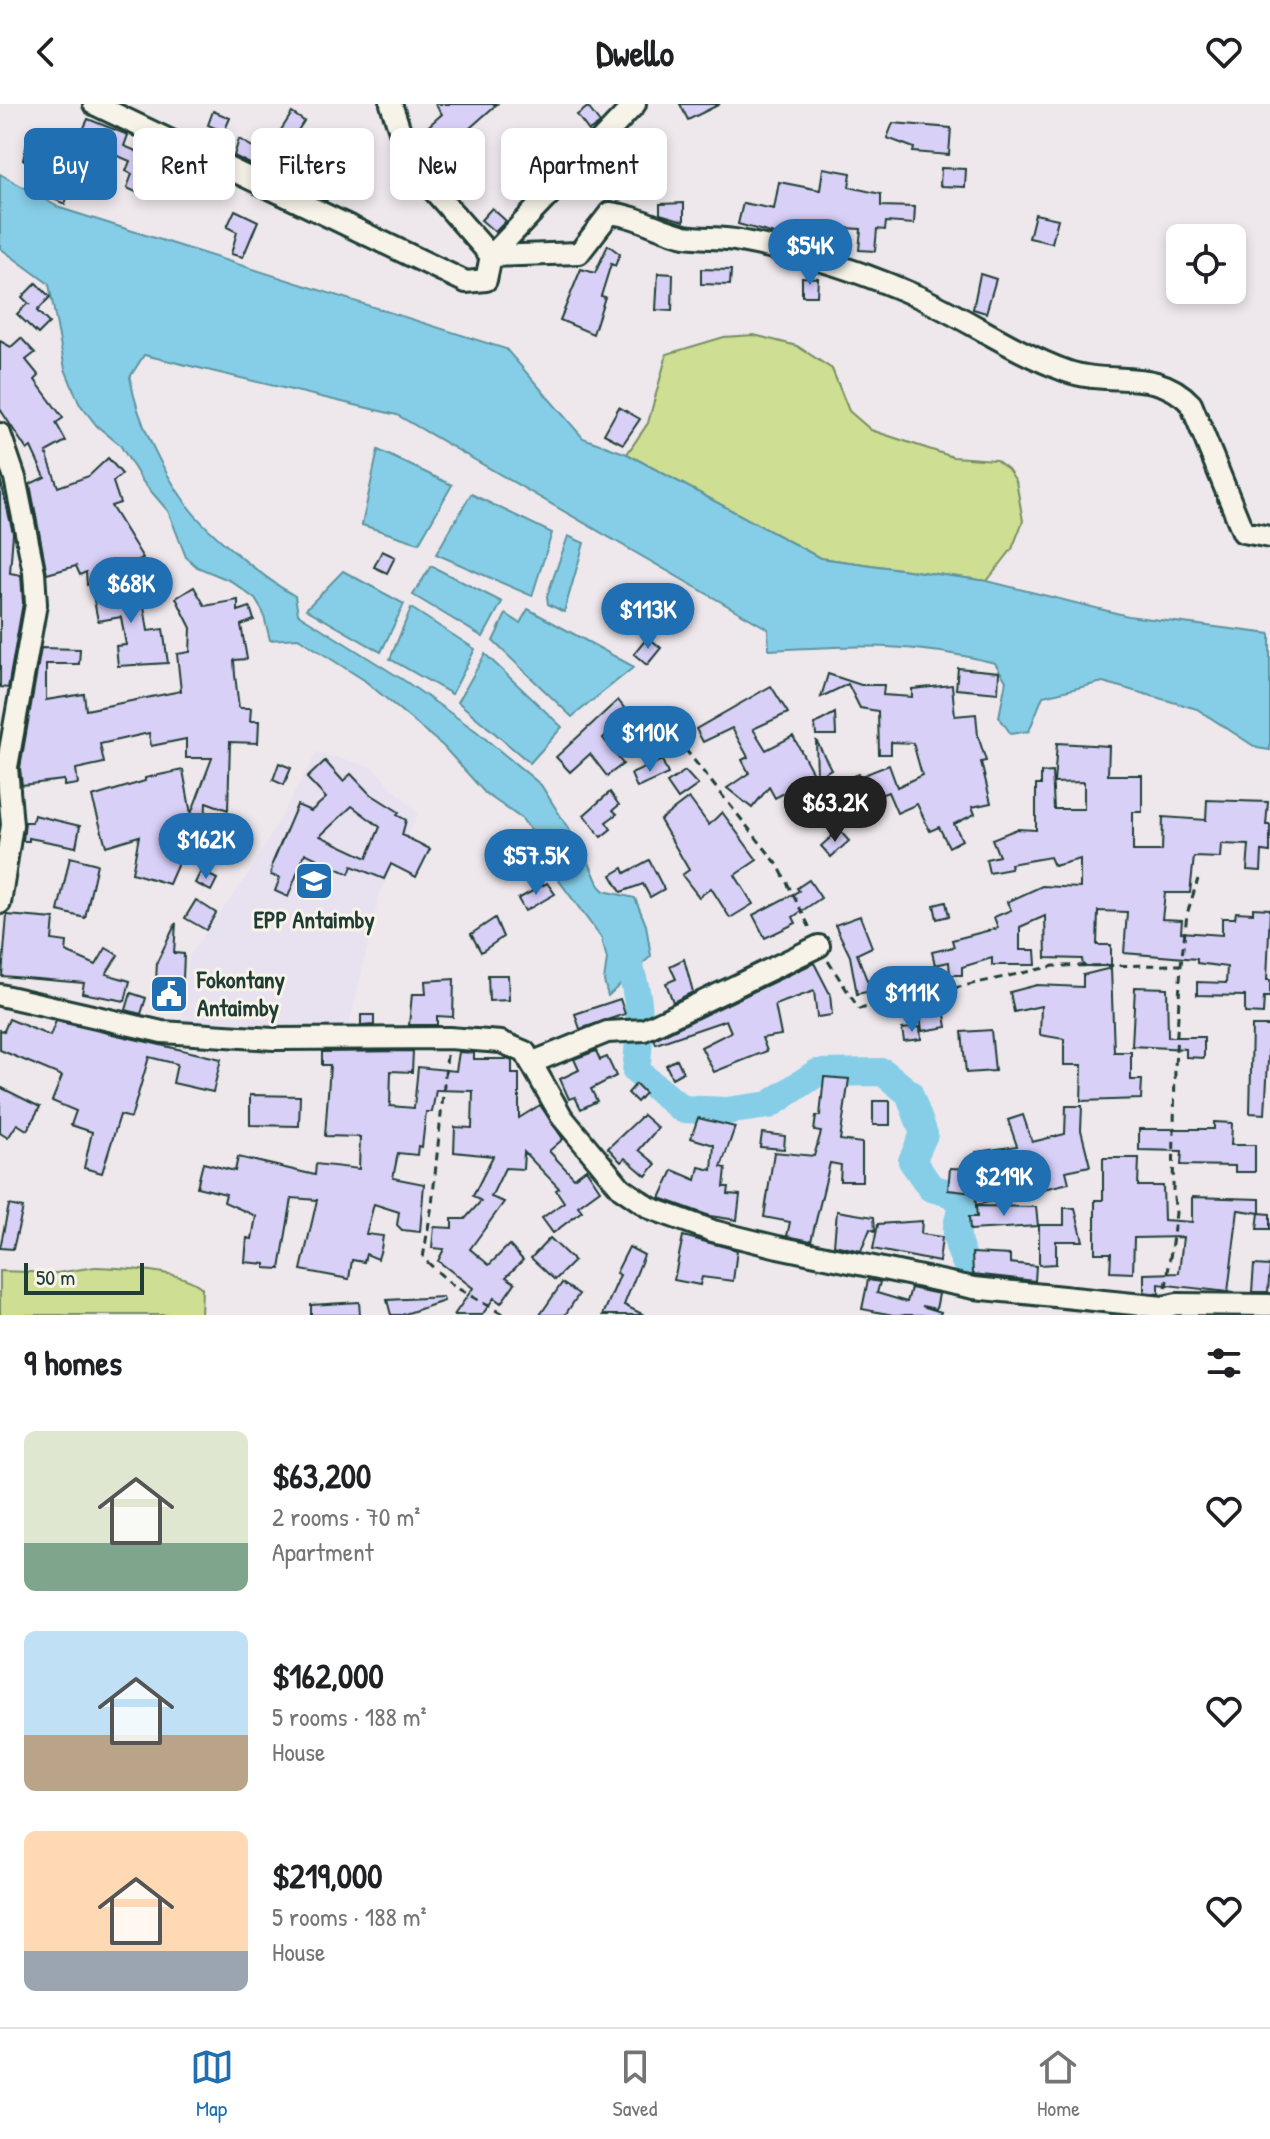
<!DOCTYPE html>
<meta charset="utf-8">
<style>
:root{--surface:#fff;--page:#f2f2f2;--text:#202124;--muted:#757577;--line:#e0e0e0;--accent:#1f6fb2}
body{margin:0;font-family:"Patrick Hand",sans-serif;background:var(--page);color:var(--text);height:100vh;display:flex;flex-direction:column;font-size:30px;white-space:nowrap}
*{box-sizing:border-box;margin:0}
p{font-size:26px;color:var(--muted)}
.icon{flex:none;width:44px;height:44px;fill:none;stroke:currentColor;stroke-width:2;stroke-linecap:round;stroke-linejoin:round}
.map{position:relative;height:1211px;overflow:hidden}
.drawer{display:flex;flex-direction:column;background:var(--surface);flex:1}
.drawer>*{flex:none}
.top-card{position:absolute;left:24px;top:24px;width:800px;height:72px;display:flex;gap:16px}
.controls{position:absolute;left:1166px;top:120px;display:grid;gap:16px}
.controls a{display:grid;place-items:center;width:80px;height:80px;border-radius:12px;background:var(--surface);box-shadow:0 4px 12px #0003;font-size:40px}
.scale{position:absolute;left:24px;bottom:20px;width:120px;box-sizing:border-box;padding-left:8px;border:4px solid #1f3d34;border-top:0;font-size:22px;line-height:28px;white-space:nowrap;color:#1f3d34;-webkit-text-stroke:6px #f7f3e8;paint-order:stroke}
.price{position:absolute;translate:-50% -68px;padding:0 18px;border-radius:28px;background:var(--accent);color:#fff;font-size:26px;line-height:52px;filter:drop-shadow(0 2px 4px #0008)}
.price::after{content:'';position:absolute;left:50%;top:48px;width:24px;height:18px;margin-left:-12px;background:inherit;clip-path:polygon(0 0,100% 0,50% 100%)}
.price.selected{background:#222;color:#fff}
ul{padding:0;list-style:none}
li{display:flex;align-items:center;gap:24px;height:200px;padding:0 24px}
li span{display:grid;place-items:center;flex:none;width:224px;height:160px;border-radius:12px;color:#555}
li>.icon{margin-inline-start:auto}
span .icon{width:96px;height:96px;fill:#fffc;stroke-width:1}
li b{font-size:34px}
h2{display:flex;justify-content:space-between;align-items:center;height:96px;padding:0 24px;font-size:34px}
.pill{padding:0 28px;border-radius:12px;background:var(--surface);box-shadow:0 4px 12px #0003;font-size:28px;line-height:72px}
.pill.selected{background:var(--accent);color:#fff}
header{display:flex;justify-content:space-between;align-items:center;height:104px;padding:0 24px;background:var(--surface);font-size:36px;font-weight:800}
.dock{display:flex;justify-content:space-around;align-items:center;height:112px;border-top:2px solid var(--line);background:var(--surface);font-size:22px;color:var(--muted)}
.dock a{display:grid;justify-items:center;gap:4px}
.dock .selected{color:var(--accent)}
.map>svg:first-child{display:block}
.built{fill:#e8e1f0}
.green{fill:#cede92;stroke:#768e63;stroke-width:2}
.water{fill:#86cee7;stroke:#5d949f;stroke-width:2}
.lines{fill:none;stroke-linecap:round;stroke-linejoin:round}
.river{stroke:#86cee7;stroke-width:28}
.building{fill:#d9d0f8;stroke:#1f3d34;stroke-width:2;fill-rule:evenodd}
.minor-casing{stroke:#1f3d34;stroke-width:26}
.path{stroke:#1f3d34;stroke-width:3;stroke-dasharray:8 6;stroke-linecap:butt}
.minor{stroke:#f7f3e8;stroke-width:20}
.labels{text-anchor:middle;stroke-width:6;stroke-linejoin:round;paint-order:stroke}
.poi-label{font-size:24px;font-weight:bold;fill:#1f3d34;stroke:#f7f3e8}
</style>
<header><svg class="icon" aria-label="back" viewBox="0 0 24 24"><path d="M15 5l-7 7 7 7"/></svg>Dwello<svg class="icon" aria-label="heart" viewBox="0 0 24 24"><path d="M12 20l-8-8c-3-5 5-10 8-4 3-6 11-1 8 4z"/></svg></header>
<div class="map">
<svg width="1270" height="1211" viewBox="0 0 1270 1211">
<rect width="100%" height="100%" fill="#eee8ed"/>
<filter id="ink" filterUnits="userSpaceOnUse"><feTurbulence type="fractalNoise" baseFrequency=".0125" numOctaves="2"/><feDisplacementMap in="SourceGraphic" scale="16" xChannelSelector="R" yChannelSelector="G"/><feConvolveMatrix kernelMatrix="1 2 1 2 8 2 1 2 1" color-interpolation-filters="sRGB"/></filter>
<g filter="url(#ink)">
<path class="built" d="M317,648L372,663L418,709L380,789L348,925L182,918L189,852L251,766Z"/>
<g class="green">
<path d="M754,231L797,242L832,265L849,307L871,326L953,353L996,356L1008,365L1016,377L1023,417L1012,445L987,477L820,454L627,350L648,319L667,250L724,233Z"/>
<path d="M95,1163C121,1164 183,1166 202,1184L201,1211H0V1167L57,1169Z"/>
</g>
<g class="water">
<path d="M0,70L60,104L506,245L583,334L627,350L820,454L987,477L1128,512L1270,530V646L1257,644L1197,605L1103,578L1043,592L1029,627L1011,630L999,613L1006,577L995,559C913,538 853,541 769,546L768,525L397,311L144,251L130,273C137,317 161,364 187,401C205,427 268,477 295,492L298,510L405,577L476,627L541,681L588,756L599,782L604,787L635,794L646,821L651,852L608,892L604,877L607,855L602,835L549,763L536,733L522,715L485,689L443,642L364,576L298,534L270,536L263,508L255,495L231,477L197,463L186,453L168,407L143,378L120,341L97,322L79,299L65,265L49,180L0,144Z"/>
<path d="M378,346L452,381L419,439L362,421Z"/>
<path d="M471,390L552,429L532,492L436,450Z"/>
<path d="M568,432L584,439L564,508L548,500L547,492Z"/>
<path d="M431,462L502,498L483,533L413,491Z"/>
<path d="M343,467L404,500L381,548L306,505Z"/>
<path d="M411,504L475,545L452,590L390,555Z"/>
<path d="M528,505L634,563L572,613L493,537L506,510L520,519Z"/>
<path d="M485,550L562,623L530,659L458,598Z"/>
</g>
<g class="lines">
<path class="river" d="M617,837C642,880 642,920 636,967L682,1005L726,1007L769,1001L817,969L883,968L909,989L924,1030L912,1057L931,1084L953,1090L963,1105C951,1127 958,1145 969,1165"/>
</g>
<g class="building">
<path d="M435,0H497L444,47L424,26L442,10Z"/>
<path d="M680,0H720L688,16Z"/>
<path d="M588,3L600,19L589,27L577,11Z"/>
<path d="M213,7L230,14L224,28L208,21Z"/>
<path d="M292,9L304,17L293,34L281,26Z"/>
<path d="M88,15L128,31L124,42L153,54L138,89L127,84L132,70L126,67L130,57L90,40L83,59L65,53L71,36L77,39Z"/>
<path d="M893,19L951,24L949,51L913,48L914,44L887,34Z"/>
<path d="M239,35L261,48L254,62L234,52Z"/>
<path d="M27,39L43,43L40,59L23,56Z"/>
<path d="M624,53L634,70L601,90L592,73Z"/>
<path d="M343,55L357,65L343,85L329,74Z"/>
<path d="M285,56L334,84L326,97L293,76L291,80L275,72Z"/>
<path d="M823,64L851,69L849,83L881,90V102L915,103L914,120L886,118L885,126L877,125L875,147L859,146L861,125L806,122L803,138L738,120L743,99L774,105L779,78L820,86Z"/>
<path d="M941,64L966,65L965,83L940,82Z"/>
<path d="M58,83L69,88L65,100L53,95Z"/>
<path d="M684,99V117L660,110V100Z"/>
<path d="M492,104L506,117L495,128L481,116Z"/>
<path d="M235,106L258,117L243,153L231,150L237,128L227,123Z"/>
<path d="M1035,110L1058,115L1052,139L1029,134Z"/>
<path d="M608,141L620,150L615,162L611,160L601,192L605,193L593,230L560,216L581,165L595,169Z"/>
<path d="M701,165L731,166L730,181L701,180Z"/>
<path d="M658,169L673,170L672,207L656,206Z"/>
<path d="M980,170L996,175L986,209L973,205Z"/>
<path d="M802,173L818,174L817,192H802Z"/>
<path d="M36,179L50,193L37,207L49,219L38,230L17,210L28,199L30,201L22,193Z"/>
<path d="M21,234L35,249L26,256L39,272L35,276L63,314L56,319L66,337L46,348L58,383L89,372L108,354L122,370L113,378L120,399L111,402L143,454L87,481L86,468L80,471L76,462L47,470L30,380L45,373L31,343L27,346L0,305V237L11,243Z"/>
<path d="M619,303L640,315L623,340L604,330Z"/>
<path d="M0,374L13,429L10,469L21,471L23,499L8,584L0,583Z"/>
<path d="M382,447L395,453L387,469L374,463Z"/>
<path d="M140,478L148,527L163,525L168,559L118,562L116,542L126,541L121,513L98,517L92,486Z"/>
<path d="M194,483L205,502L238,496V507L250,503L254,516L241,521L247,555L234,556L235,571L239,604H251L250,617H259L258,639L230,638L228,706L206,698L205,733H200L199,757H179L169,780L132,769L139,732L106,742L92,693L145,677V674L183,666L191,710L212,654H186V635L151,642L149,629L100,640L104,659L76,665L78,680L64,682V676L22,681L20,664L41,544L80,545L79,560H46V596L84,590L86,606L181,587L177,550L190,548L191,524L176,494Z"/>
<path d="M648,533L661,544L647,561L634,550Z"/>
<path d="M958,564L999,568L998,589L956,585Z"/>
<path d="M828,570L861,581H884L883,591L912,593V585L952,581L955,612L976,610L978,632L986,657L981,658L991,699L972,703L975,710L954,720L962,736L949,743L939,723L930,727L917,700L897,709L888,688L854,701L851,692L836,696L831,680L858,670L859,673L889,661L897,683L922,671L913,639L891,638V650H879L878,607L860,604L848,580L821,593Z"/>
<path d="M771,582L788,609L753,625L766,646L793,632L815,673L775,694L769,683L752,704L727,684L749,669L742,656L748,653L732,624L703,638L696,625Z"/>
<path d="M618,596L628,609L603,634L623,660L607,672L590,650L570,668L556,653Z"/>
<path d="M835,609L836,631H816L815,620Z"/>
<path d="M816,636L831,665L817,673Z"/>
<path d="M1057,639L1109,642L1108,671H1142V708H1133V747H1162L1163,713L1206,716L1207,696L1268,698L1266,721H1270V748L1262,747L1261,767L1247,766L1249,741L1221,740L1220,754L1194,753L1190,789H1165L1162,815L1182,816L1181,828L1222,831V814H1235L1236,808L1253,809V804L1270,805L1267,876H1270V893H1264L1263,910L1245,909V892L1197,891V878L1226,879L1227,863L1197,859V855L1124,849L1127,808L1098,807L1097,841H1111V862H1083L1082,855L1046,854L1045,812L1020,823V846H1035L1036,861H992V854L962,863V871H950L949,858L935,861L932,848L954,843L952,836L998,824L994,813L1011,806L1007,798L1042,782L1080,784V755L1054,762L1050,753L1010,760L1011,765L989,769L986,755L999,752L992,735L1017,725L1036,726V681H1041V669L1052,668L1054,705H1084V678L1054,679Z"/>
<path d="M662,656L668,670L637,684L631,670Z"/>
<path d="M325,657L343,677L351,670L369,689L399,708L397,711L406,716L402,731L430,745L416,773L391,760L384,775L352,762L349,770L305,749L288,793L275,787L280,774L271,771L272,760L297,701L311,707L326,694L307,674ZM352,702L380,723L367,754L320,732Z"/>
<path d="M279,659L291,664L284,681L273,676Z"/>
<path d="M685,667L698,681L678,695L667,679Z"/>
<path d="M610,688L619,701L613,706L617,710L606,718L611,725L601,733L584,711Z"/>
<path d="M689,694L709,721L722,708L757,756L735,771L753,800L730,814L711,784L699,793L682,771L689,766L660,716Z"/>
<path d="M34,711L80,722L76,743L29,734V737H23L25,718H32Z"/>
<path d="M839,726L849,737L831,753L821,742Z"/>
<path d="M70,753L97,760L85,814L58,807Z"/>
<path d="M649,756L664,785L650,793L643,780L621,788L611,771L623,764L625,769Z"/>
<path d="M201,767L217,775L211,787L195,779Z"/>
<path d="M809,776L821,794L793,813L796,819L765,834L753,811L799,787L797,784Z"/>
<path d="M547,779L555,790L525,807L518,795Z"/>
<path d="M196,796L216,809L206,826L185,814Z"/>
<path d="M946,798L949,812L937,815L934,801Z"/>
<path d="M7,811L54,815L52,836L67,838L66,848L96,861L106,844L118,851L106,870L130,877L125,897L82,889L84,879L2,872Z"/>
<path d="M860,812L872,843L857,850L871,887L857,890L850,852L835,821Z"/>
<path d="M495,814L503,833L481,848L471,830Z"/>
<path d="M176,819L174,849L184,850L182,900L155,898L157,858Z"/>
<path d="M684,855L693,888L673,898L666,879L676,875L670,862Z"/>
<path d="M814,859L830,890L832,911L817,913L814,887L775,901L781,931L762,934L767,947L714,968L701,943L731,928L726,916L656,940L654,935Z"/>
<path d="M1111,864L1114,948H1131V976H1142L1141,995L1081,997L1082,961H1064V935L1040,931L1041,902L1014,908L1010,888L1037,881L1083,883V871Z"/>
<path d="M488,871H508L509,896L489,897Z"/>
<path d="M454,875L453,913L437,912V921H409L412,890H426L425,877Z"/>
<path d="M1135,883L1167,884L1168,933H1204V954L1186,953V945L1132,942Z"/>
<path d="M131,889L146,894L141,910L126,906Z"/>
<path d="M942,893L947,923L922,927L918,896Z"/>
<path d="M620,895L625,910L580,925L575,910Z"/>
<path d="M361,911H374V921L361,922Z"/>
<path d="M9,915L50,932L56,917L221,955L213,988L173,979L177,960L149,953L131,1014L120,1011L102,1069L84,1064L92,1028L71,1021L76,1007L52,997L62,972L0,946V926L4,927Z"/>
<path d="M1252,922H1270L1265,1010L1250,1009Z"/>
<path d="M920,923L921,935L904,937L902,925Z"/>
<path d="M991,926L995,967L966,969L962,928Z"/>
<path d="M413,947L412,968L391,967L390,1002L414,1004L418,963L456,967L459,948L474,949V955H508L512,957V970H519V1014L540,1001L563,1035L549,1047L574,1074L586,1065L600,1086L578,1102L582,1107L553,1129L542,1114L564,1098L556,1086L559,1084L524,1048L523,1065L505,1064L491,1093L504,1098L470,1145L489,1161L509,1141L523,1156L506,1173L515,1179L501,1199L494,1194L482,1211H454L473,1184L438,1157L444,1145L432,1144L434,1123L452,1124V1115H465L481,1097L473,1092L493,1052L454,1048L455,1023L472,1024L473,987L436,986L432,1008H426L422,1043L418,1042L417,1051L398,1049L393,1074L424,1080L420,1128L402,1126L397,1121L399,1108L374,1100L366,1130L383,1132L381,1145L378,1155L366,1150L364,1158L352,1156L349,1175L301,1166L317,1096L292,1094L280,1165L265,1164V1160L245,1158L247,1134L252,1135L256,1112L224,1098L226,1090L197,1083L203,1059L235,1067L238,1053L315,1071L316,1060L359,1065L360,1033L325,1032L330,961H322V948Z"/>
<path d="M596,947L600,956L607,953L616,972L591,985L597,997L581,1005L575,993L569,995L560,975L579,966L574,955Z"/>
<path d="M677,955L683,968L672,974L666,961Z"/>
<path d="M824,973L849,975L840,1036L862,1039V1077H840L841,1061L830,1059L811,1137L787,1132L790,1118L764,1113L774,1048L814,1052L821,1028L814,1027L816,1012H820Z"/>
<path d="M636,980L645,989L637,998L628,989Z"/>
<path d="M0,983L40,1003L27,1026L17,1020L8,1034L0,1029Z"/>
<path d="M250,991L300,992L299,1022L250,1021Z"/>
<rect x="873" y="997" width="17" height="24"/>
<path d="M1066,1002H1082L1081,1026L1090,1062L1066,1067L1069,1079L1039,1086L1034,1064L1012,1069L1014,1092L976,1101L975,1089L948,1086L950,1064L978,1065L976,1048L1017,1042L1008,1016L1023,1011L1032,1038L1065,1030Z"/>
<path d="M643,1011L658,1024L639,1046L656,1060L646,1072L625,1054L621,1058L608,1044Z"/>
<path d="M698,1014L735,1023L721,1063L726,1064L724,1083H729L728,1090L740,1091L737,1116L710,1112L660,1094L673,1066L696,1076L699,1063L712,1066L714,1041L691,1034Z"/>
<path d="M1214,1018L1232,1019L1231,1041H1255V1068H1235V1062L1181,1061L1182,1047L1139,1046V1025H1214Z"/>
<path d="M762,1029L785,1032L784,1045L760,1043Z"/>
<path d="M1103,1054H1139L1138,1082H1163L1164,1116L1192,1118V1093L1260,1095V1109L1238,1106L1228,1188L1159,1180V1190L1144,1188V1170L1179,1169L1183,1133L1134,1134L1133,1169L1110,1168L1111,1149H1095V1096H1103Z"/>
<path d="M9,1101L23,1104L13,1145L0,1144Z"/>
<path d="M976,1102L1036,1103L1038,1122L970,1126L969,1113H977Z"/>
<path d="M1064,1104H1075L1083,1137H1056V1160L1039,1161V1121H1064Z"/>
<path d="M837,1107L874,1113L875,1127L870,1125L861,1147L834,1141Z"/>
<path d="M1259,1109L1270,1110V1125H1257Z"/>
<path d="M922,1117L921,1130L942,1133L939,1158L873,1145L878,1120Z"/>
<path d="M683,1132L737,1146L733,1177L702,1173L700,1181L674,1176Z"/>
<path d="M550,1134L574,1157L555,1176L531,1154Z"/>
<path d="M629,1143L644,1151L624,1201L644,1211H603L620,1171L616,1169Z"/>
<path d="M972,1149L1010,1151V1159L1036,1162L1035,1177L973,1170Z"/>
<path d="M1254,1161L1270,1162L1268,1188H1252Z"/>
<path d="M868,1176L880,1178L877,1189L907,1198L911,1184L939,1190L936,1205L922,1202L941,1208L940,1211H893L862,1205Z"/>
<path d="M562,1179L579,1190L565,1211H540Z"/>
<path d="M443,1193L444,1197L402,1211H391L387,1196Z"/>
<path d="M359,1198L360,1211H311V1201Z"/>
</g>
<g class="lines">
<g class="minor-casing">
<g id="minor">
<path d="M94,0L466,178L486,176L491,152L635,0"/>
<path d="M391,0L412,62L491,152L579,149L610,109C639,112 658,126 685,132C703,135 722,133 740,137C800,148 863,168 919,193C969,216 1014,248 1066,267C1111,283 1156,262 1191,300L1243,428L1270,433"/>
<path d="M0,330L15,374L34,468L36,500L7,663L12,721L0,799"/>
<path d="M0,891L162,928L274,935L449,934L501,938L525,948L562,1013L621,1084L650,1104L713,1127L778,1143L974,1184L1163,1203"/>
<path d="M531,959L607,928L644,926L819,842"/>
<path d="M1162,1211L1163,1203L1177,1200L1270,1201"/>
</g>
</g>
<g class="path">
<path d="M685,645L778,761L811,826"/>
<path d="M828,857L859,905L1054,862L1181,861"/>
<path d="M447,951L432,1101L423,1154L452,1181L504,1211"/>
<path d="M1166,1184L1176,1109L1173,1086L1175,963L1181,861L1187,810L1198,775"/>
</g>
<use href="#minor" class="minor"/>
</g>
</g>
<defs>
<g id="school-square" transform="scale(2)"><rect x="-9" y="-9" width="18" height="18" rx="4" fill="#1f6fb2" stroke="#f7f3e8"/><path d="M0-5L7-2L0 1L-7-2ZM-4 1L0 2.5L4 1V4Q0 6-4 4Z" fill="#fff"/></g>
<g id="civic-square" transform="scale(2)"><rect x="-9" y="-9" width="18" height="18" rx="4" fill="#1f6fb2" stroke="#f7f3e8"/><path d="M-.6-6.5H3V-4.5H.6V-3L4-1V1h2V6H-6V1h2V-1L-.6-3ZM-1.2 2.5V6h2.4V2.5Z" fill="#fff"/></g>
</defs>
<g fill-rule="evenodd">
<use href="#school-square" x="314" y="777"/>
<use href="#civic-square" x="169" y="890"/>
</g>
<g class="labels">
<g class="poi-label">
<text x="314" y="824">EPP Antaimby</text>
<text x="197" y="884" text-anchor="start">Fokontany<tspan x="197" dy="28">Antaimby</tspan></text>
</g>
</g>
</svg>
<div class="controls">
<a><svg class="icon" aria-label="locate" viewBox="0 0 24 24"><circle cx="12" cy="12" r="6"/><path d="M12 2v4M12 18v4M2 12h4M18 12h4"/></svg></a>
</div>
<div class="scale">50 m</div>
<b class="price" style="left:810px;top:183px">$54K</b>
<b class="price" style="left:131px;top:521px">$68K</b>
<b class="price" style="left:648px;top:547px">$113K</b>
<b class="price" style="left:650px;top:670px">$110K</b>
<b class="price selected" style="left:835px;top:740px">$63.2K</b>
<b class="price" style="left:206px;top:777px">$162K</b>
<b class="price" style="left:536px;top:793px">$57.5K</b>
<b class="price" style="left:912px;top:930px">$111K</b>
<b class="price" style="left:1004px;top:1114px">$219K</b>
<div class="top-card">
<a class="pill selected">Buy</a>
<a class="pill">Rent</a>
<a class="pill">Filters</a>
<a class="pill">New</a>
<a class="pill">Apartment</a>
</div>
</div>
<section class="drawer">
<h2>9 homes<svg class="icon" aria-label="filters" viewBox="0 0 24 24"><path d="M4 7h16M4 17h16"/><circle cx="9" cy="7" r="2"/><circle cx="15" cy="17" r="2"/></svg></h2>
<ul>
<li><span style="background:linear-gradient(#dfe7d0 70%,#7fa58c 0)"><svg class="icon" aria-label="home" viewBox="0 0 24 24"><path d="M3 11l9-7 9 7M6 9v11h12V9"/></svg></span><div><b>$63,200</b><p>2 rooms · 70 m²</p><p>Apartment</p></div><svg class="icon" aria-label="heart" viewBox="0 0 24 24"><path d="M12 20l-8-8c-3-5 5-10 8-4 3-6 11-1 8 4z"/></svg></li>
<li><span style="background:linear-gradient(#bfe0f5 65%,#b9a48a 0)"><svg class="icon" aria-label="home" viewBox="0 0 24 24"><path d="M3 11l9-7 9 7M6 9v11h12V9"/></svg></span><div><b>$162,000</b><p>5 rooms · 188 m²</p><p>House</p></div><svg class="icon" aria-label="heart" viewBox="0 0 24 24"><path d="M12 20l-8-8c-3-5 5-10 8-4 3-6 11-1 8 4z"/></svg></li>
<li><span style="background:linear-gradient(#ffd9b3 75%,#9aa5b1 0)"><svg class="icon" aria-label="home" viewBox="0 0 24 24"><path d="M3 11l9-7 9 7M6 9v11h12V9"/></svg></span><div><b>$219,000</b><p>5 rooms · 188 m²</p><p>House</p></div><svg class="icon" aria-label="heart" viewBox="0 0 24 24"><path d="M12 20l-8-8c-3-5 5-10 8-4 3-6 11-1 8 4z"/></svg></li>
</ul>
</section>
<nav class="dock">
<a class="selected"><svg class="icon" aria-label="map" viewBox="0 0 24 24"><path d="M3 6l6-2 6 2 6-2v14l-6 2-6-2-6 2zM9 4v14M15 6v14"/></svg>Map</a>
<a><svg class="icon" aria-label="saved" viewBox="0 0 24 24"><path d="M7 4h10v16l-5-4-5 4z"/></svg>Saved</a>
<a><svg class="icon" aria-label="home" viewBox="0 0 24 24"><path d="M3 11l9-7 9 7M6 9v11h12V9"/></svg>Home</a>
</nav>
